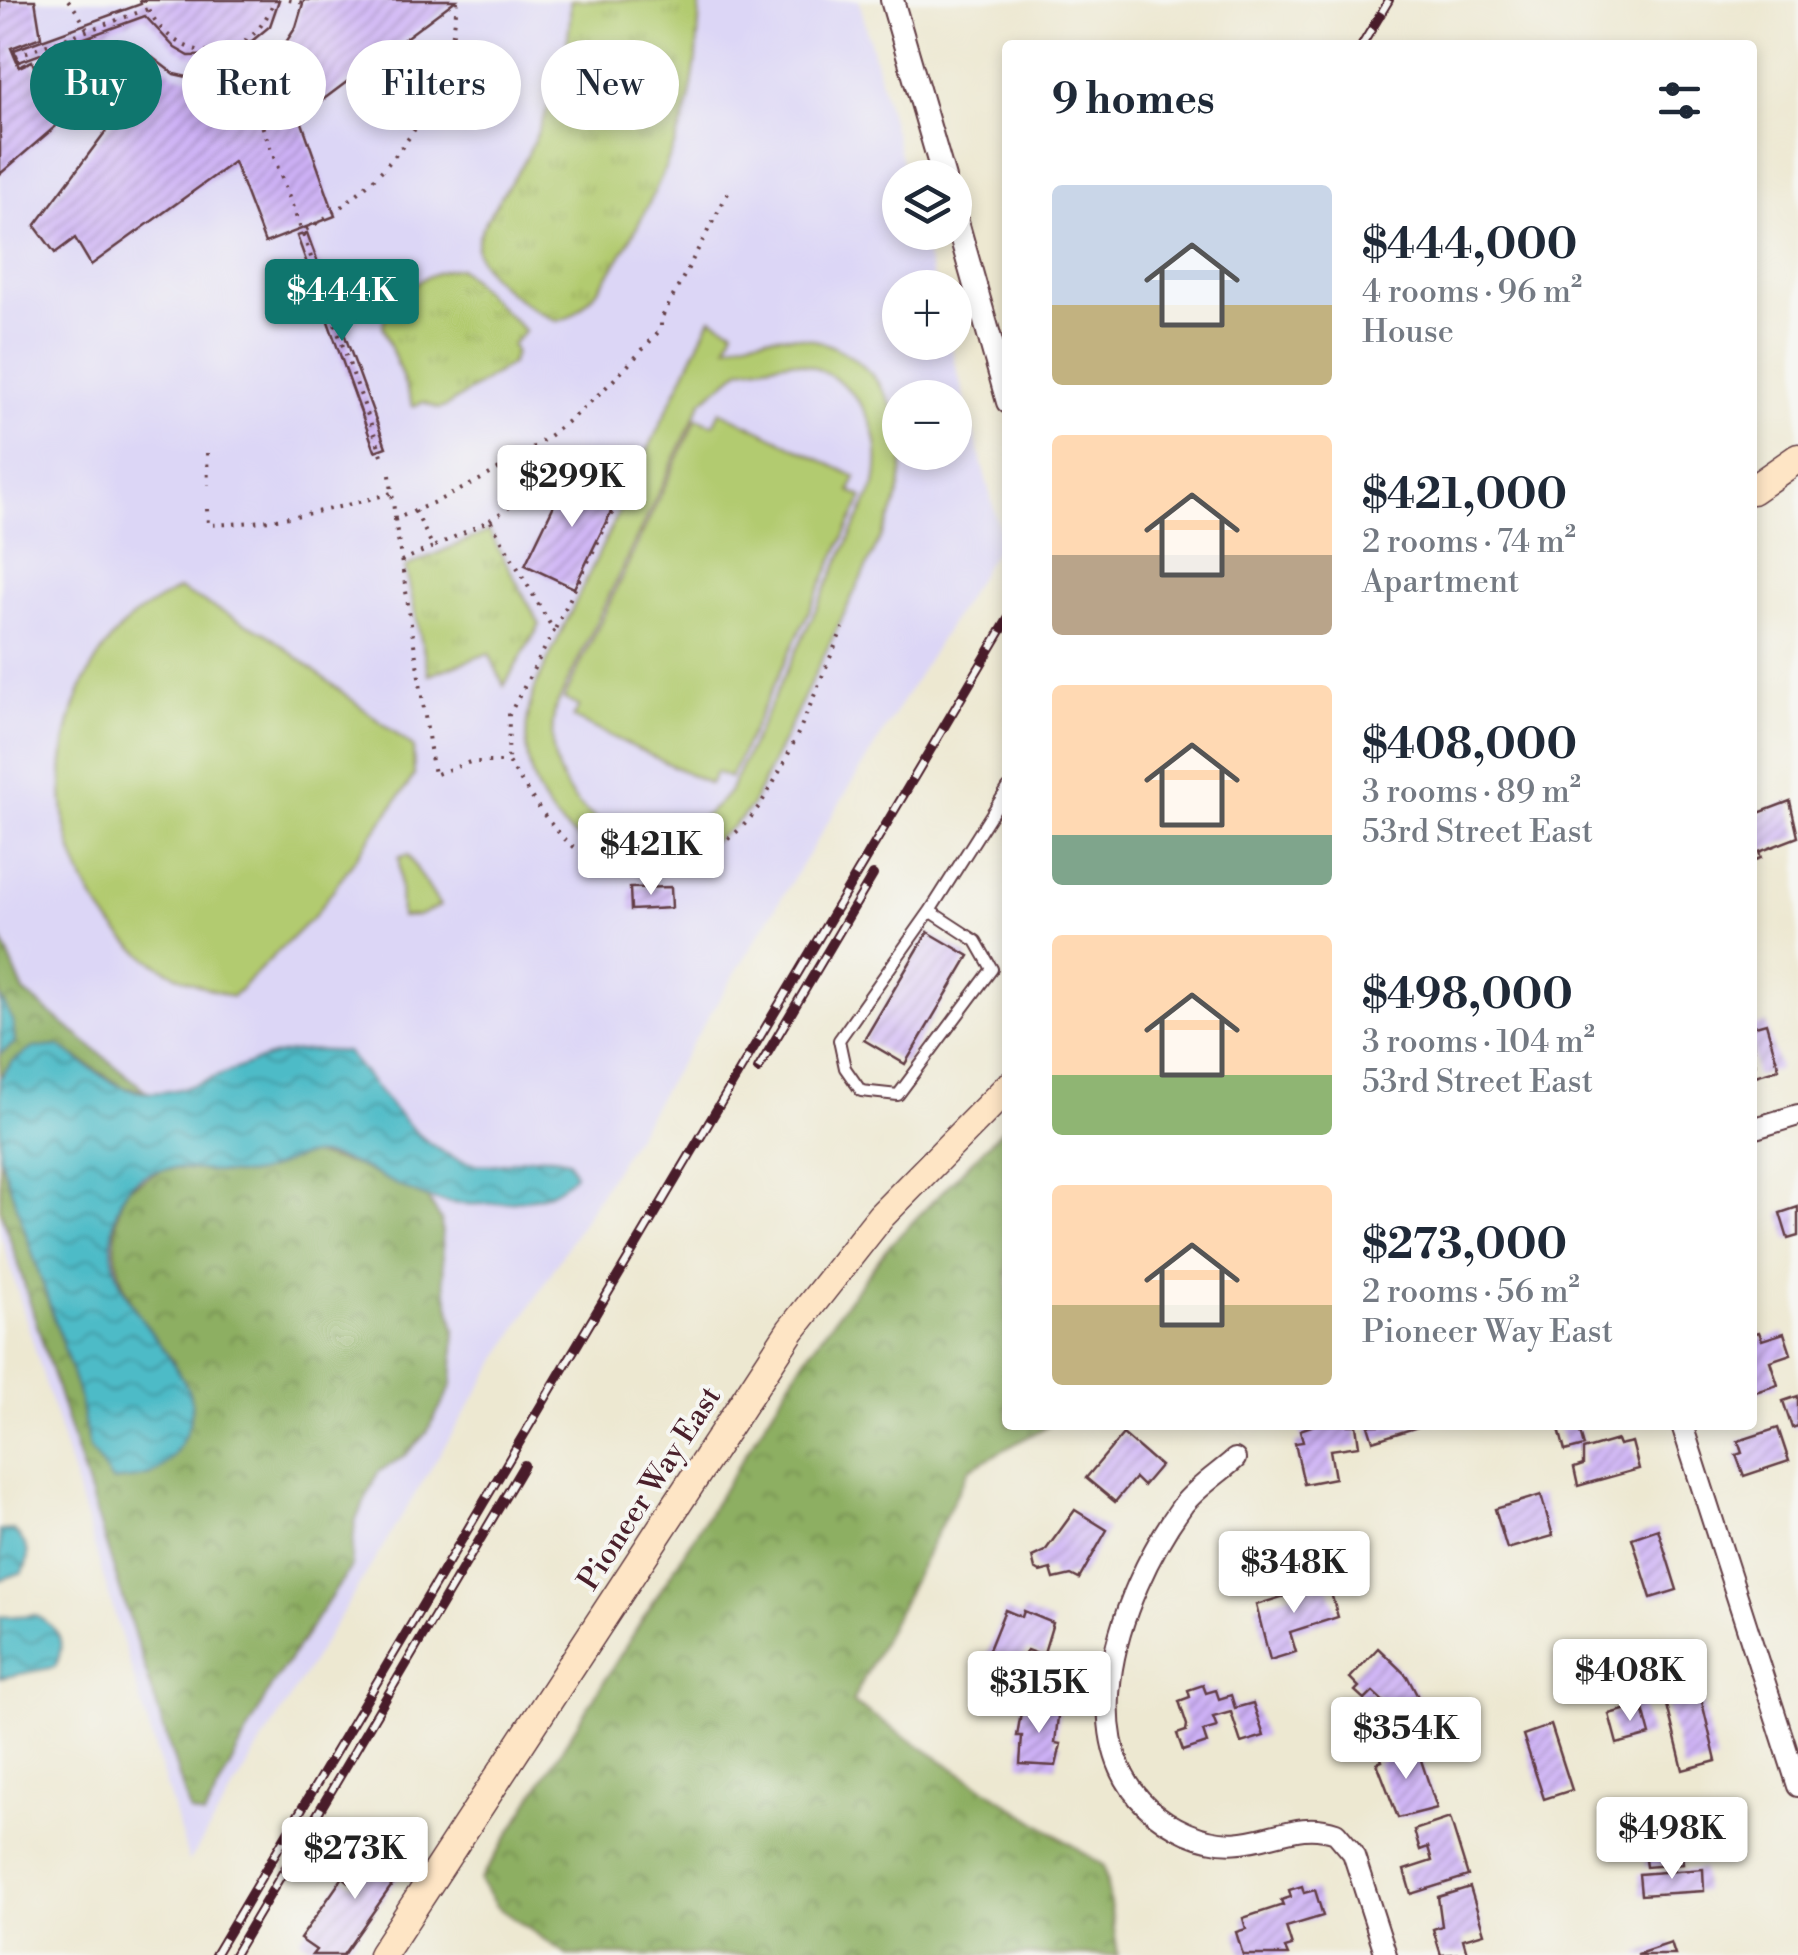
<!DOCTYPE html>
<meta charset="utf-8">
<style>
:root{--surface:#fff;--page:#f2f2f3;--text:#1f2937;--muted:#747a83;--accent:#0f766e}
body{margin:0;font-family:"Libre Bodoni",serif;background:var(--page);color:var(--text);height:100vh;display:flex;flex-direction:column;font-size:38px;white-space:nowrap}
*{box-sizing:border-box;margin:0}
p{font-size:32px;color:var(--muted)}
.icon{flex:none;width:55px;height:55px;fill:none;stroke:currentColor;stroke-width:2;stroke-linecap:round;stroke-linejoin:round}
.map{position:relative;flex:1;overflow:hidden}
.side{position:absolute;left:1002px;top:40px;width:755px;height:1390px;display:flex;flex-direction:column;background:var(--surface);border-radius:10px;box-shadow:0 5px 15px #0003}
.side>*{flex:none}
.guide{position:absolute;left:30px;top:40px;width:822px;height:90px;display:flex;gap:20px}
.buttons{position:absolute;left:882px;top:160px;display:grid;gap:20px}
.buttons a{display:grid;place-items:center;width:90px;height:90px;border-radius:50%;background:var(--surface);box-shadow:0 5px 15px #0003;font-size:50px}
.price{position:absolute;translate:-50% -85px;padding:0 22px;border-radius:10px;background:#fff;color:#222;font-size:32px;line-height:65px;filter:drop-shadow(0 2px 5px #0008)}
.price::after{content:'';position:absolute;left:50%;top:60px;width:30px;height:22px;margin-left:-15px;background:inherit;clip-path:polygon(0 0,100% 0,50% 100%)}
.price.on{background:var(--accent);color:#fff}
ul{padding:0;list-style:none}
li{display:flex;align-items:center;gap:30px;height:250px;padding:0 50px}
li span{display:grid;place-items:center;flex:none;width:280px;height:200px;border-radius:10px;color:#555}
li>.icon{margin-inline-start:auto}
span .icon{width:120px;height:120px;fill:#fffc;stroke-width:1}
li b{font-size:42px}
h2{display:flex;justify-content:space-between;align-items:center;height:120px;padding:0 50px;font-size:42px}
.pill{padding:0 35px;border-radius:45px;background:var(--surface);box-shadow:0 5px 15px #0003;font-size:35px;line-height:90px}
.pill.on{background:var(--accent);color:#fff}
.map>svg:first-child{display:block}
.built{fill:#dcd6f6;fill-rule:evenodd}
.grass{fill:url(#grass-tufts);stroke:#7e754e;stroke-width:2.5}
.forest{fill:url(#forest-crowns);stroke:#6c6746;stroke-width:2.5}
.pitch{fill:#b2cb70;stroke:#7e754e;stroke-width:2.5;fill-rule:evenodd}
.water{fill:url(#water-waves);stroke:#4c6d79;stroke-width:2.5}
.building{fill:url(#building-hatch)}
.lines{fill:none;stroke-linecap:round;stroke-linejoin:round}
.service-casing{stroke:#623d44;stroke-width:14}
.minor-casing{stroke:#623d44;stroke-width:24}
.tertiary-casing{stroke:#623d44;stroke-width:26}
.secondary-casing{stroke:#623d44;stroke-width:31}
.path{stroke:#623d44;stroke-width:4;stroke-dasharray:2.5 8;stroke-linecap:butt}
.service{stroke:#fff;stroke-width:10}
.minor{stroke:#fff;stroke-width:20}
.tertiary{stroke:#fff;stroke-width:22}
.secondary{stroke:#fee5c5;stroke-width:28}
.rail-casing{stroke:#4a1f2b;stroke-width:10}
.rail{stroke:#f6f6f2;stroke-width:6;stroke-dasharray:19;stroke-linecap:butt}
.labels{text-anchor:middle;stroke-width:8;stroke-linejoin:round;paint-order:stroke}
.street-label{font-size:30px;fill:#4a1f2b;stroke:#f6f6f2}
</style>
<div class="map">
<svg width="1798" height="1955" viewBox="0 0 1798 1955">
<defs>
<pattern id="grass-tufts" width="24" height="20" patternUnits="userSpaceOnUse" patternTransform="scale(2.5)"><rect width="24" height="20" fill="#b2cb70"/><path d="M3 7l-1-3M5 7V3M7 7l1-3M15 17l-1-3M17 17v-4M19 17l1-3" fill="none" stroke="#9bae61"/></pattern>
<pattern id="forest-crowns" width="20" height="18" patternUnits="userSpaceOnUse" patternTransform="scale(2.5)"><rect width="20" height="18" fill="#8daf62"/><path d="M2 6a3 3 0 1 1 6 0M12 15a3 3 0 1 1 6 0" fill="none" stroke="#758e51"/></pattern>
<pattern id="water-waves" width="16" height="10" patternUnits="userSpaceOnUse" patternTransform="scale(2.5)"><rect width="16" height="10" fill="#4ebbc7"/><path d="M0 5q4-4 8 0t8 0" fill="none" stroke="#4397a2"/></pattern>
<pattern id="building-hatch" width="6" height="6" patternUnits="userSpaceOnUse" patternTransform="scale(2.5)"><rect width="6" height="6" fill="#cdb1f6"/><path d="M-1 1l2-2M0 6l6-6M5 7l2-2" fill="none" stroke="#a88fc7"/></pattern>
</defs>
<rect width="100%" height="100%" fill="#f6f6f2"/>
<filter id="ink" filterUnits="userSpaceOnUse"><feTurbulence type="fractalNoise" baseFrequency=".01" numOctaves="2"/><feDisplacementMap in="SourceGraphic" scale="20" xChannelSelector="R" yChannelSelector="G"/><feConvolveMatrix kernelMatrix="1 2 1 2 8 2 1 2 1" color-interpolation-filters="sRGB"/></filter>
<filter id="wash" filterUnits="userSpaceOnUse"><feTurbulence type="fractalNoise" baseFrequency=".0048" numOctaves="4" result="noise"/><feDisplacementMap in="SourceGraphic" scale="40" xChannelSelector="R" yChannelSelector="G"/><feGaussianBlur stdDeviation="2.25" result="paint"/><feColorMatrix in="noise" values="0 0 0 0 0 0 0 0 0 0 0 0 0 0 0 0 0 1.4 0 .05"/><feComposite in="paint" operator="in"/></filter>
<g filter="url(#wash)">
<rect width="100%" height="100%" fill="#ede8d1"/>
<path class="built" d="M0,0H859L906,177L900,178V232L921,233L935,287L900,288V342L950,343L1002,539L189,1862L0,1233ZM900,398H955V452H900Z"/>
<g class="grass">
<path d="M570,0H700C699,35 696,73 687,108C675,154 606,314 557,321C534,311 482,279 477,251C473,229 516,178 527,156C549,109 573,53 570,0Z"/>
<path d="M459,268L525,331L512,344L515,353L511,364L445,407L438,409L424,402L413,406L383,327C384,295 430,270 459,268Z"/>
<path d="M489,531L540,625L504,686L489,653L429,675L405,567Z"/>
</g>
<g class="forest">
<path d="M0,935L24,992L145,1090L125,1088L58,1046L12,1062L0,1077V1054L15,1043L13,1021L0,997Z"/>
<path d="M1007,1125L1008,1425H1049L969,1469L852,1702L1104,1866L1118,1955H567L496,1906L480,1881L805,1358L888,1247Z"/>
<path d="M306,1153L356,1165L427,1198L441,1220L444,1281L455,1330L452,1385L427,1432L406,1455L378,1472L355,1522L351,1567L271,1687L204,1817L190,1812L0,1207V1156L78,1390L89,1448L174,1362C129,1311 98,1257 125,1190L163,1169L211,1168L254,1174Z"/>
</g>
<g class="pitch">
<path d="M711,318L734,329L727,346C845,303 933,404 893,512L751,807C653,926 482,827 537,683ZM791,361C853,373 887,423 875,485L729,792C659,880 532,819 555,709L702,401L741,369Z"/>
<path d="M720,411L856,477L850,491L863,497L730,778L716,772L710,784L573,718L579,706L564,699L697,418L713,425Z"/>
<path d="M178,589L267,634L413,747L414,776L316,914L232,997C205,988 179,979 155,963C41,889 32,716 127,622C141,609 162,599 178,589Z"/>
<path d="M408,855L440,906L418,916L401,917L399,857Z"/>
</g>
<g class="water">
<path d="M0,997L13,1021L15,1043L0,1054Z"/>
<path d="M59,1046C79,1059 102,1079 125,1088C174,1106 230,1066 276,1055C300,1049 321,1050 346,1052C380,1090 420,1155 475,1164C507,1169 532,1149 568,1160L575,1174C558,1193 541,1198 515,1201C485,1205 456,1207 426,1197C393,1186 363,1163 328,1156C299,1150 283,1167 257,1173C236,1178 193,1166 166,1169C146,1171 127,1183 120,1202C87,1286 162,1328 189,1392C200,1418 175,1464 150,1475C140,1479 124,1479 112,1481L89,1448L78,1390L0,1156V1078L12,1062L33,1048Z"/>
<path d="M14,1530C27,1545 33,1553 23,1572L0,1580V1531Z"/>
<path d="M35,1615C59,1627 67,1642 55,1667L0,1678V1617Z"/>
</g>
<g id="blocks">
<g class="building">
<path d="M0,0H35L41,37L11,48L19,67L32,61L56,126L0,174Z"/>
<path d="M140,0H279L270,26L240,51L244,62L233,66L230,55L189,56L175,48L145,16L19,62L14,50L141,4Z"/>
<path d="M304,0H456L300,117L335,216L265,243L234,162L91,265L75,238L55,253L35,226L135,92L115,72L140,48L174,74L205,81L277,56L296,27Z"/>
<path d="M307,233L386,447L375,451L297,236Z"/>
<path d="M570,472L619,495L574,588L525,565Z"/>
<path d="M1790,801L1798,837L1759,852L1761,858L1752,861V807L1756,814Z"/>
<path d="M671,887L672,908L631,910L630,888Z"/>
<path d="M928,932L969,956L905,1064L864,1040Z"/>
<path d="M1766,1023L1779,1069L1755,1076L1752,1027Z"/>
<path d="M1798,1207V1236L1788,1239L1780,1213Z"/>
<path d="M1759,1332L1762,1340L1784,1333L1791,1354L1770,1361L1778,1385L1752,1393V1334Z"/>
<path d="M1798,1396V1426L1792,1428L1783,1401Z"/>
<path d="M1314,1425H1356L1359,1446L1330,1450L1335,1478L1304,1484L1295,1443L1303,1442L1300,1430Z"/>
<path d="M1368,1425H1421V1426L1373,1441Z"/>
<path d="M1578,1425L1584,1446L1565,1451L1559,1429Z"/>
<path d="M1778,1428L1789,1461L1744,1476L1736,1455L1742,1453L1738,1441Z"/>
<path d="M1123,1434L1160,1466L1143,1486L1135,1478L1115,1502L1086,1478Z"/>
<path d="M1617,1440L1619,1445L1632,1442L1639,1469L1578,1486L1574,1468L1583,1465V1450Z"/>
<path d="M1541,1495L1553,1536L1507,1549L1495,1509Z"/>
<path d="M1075,1510L1107,1530L1079,1579L1071,1575L1054,1579L1051,1569L1040,1572L1035,1569L1032,1557L1045,1551Z"/>
<path d="M1658,1529L1677,1590L1651,1598L1632,1538Z"/>
<path d="M1304,1583H1328L1338,1617L1290,1632L1296,1652L1270,1660L1256,1605L1304,1590Z"/>
<path d="M1005,1610L1022,1617L1024,1611L1053,1623L1043,1656L1027,1650L1011,1679L984,1662Z"/>
<path d="M1378,1648L1407,1676L1425,1710L1393,1721L1389,1707L1373,1692L1365,1700L1355,1691L1359,1687L1350,1678Z"/>
<path d="M1203,1685L1206,1693L1216,1690L1219,1699L1231,1695L1235,1708L1253,1703L1264,1736L1241,1743L1231,1712L1213,1717L1217,1727L1203,1731L1207,1743L1183,1751L1177,1734L1186,1731L1187,1725L1179,1701L1190,1697L1188,1690Z"/>
<path d="M1698,1685L1716,1761L1683,1770L1664,1693Z"/>
<path d="M1642,1705L1650,1735L1617,1744L1609,1714Z"/>
<path d="M1022,1706L1059,1708L1055,1743L1061,1744L1056,1766L1020,1764L1022,1736H1017Z"/>
<path d="M1551,1725L1572,1790L1544,1799L1523,1735Z"/>
<path d="M1397,1745L1400,1754L1417,1748L1437,1808L1398,1818L1377,1763L1382,1761L1379,1752Z"/>
<path d="M1676,1813L1677,1825L1686,1823L1689,1847L1682,1848L1683,1864L1646,1867L1642,1837L1660,1835L1658,1815Z"/>
<path d="M1450,1818L1468,1876L1411,1894L1404,1870L1432,1861L1428,1847L1420,1850L1414,1830Z"/>
<path d="M387,1837L413,1855L343,1955H312L316,1950L300,1939L343,1877L353,1885Z"/>
<path d="M1703,1869L1704,1891L1641,1895L1639,1874Z"/>
<path d="M1302,1886L1304,1893L1315,1890L1323,1916L1286,1927L1292,1946L1285,1948L1288,1955H1243L1236,1932L1246,1929L1243,1918L1283,1905L1281,1900L1291,1897L1289,1890Z"/>
<path d="M1470,1887L1484,1933L1463,1939L1467,1953L1441,1955L1433,1929L1442,1926L1438,1897Z"/>
<path d="M1671,1943L1675,1955H1638V1954Z"/>
</g>
</g>
</g>
<g filter="url(#ink)">
<use href="#blocks" fill-opacity="0" stroke="#623d44" stroke-width="2.5"/>
<g class="lines">
<g class="service-casing">
<path id="service" d="M930,911L976,941L992,969L898,1095L861,1091L845,1068L839,1040L930,911L1008,788"/>
</g>
<g class="minor-casing">
<g id="minor">
<path d="M1752,1129L1798,1115"/>
<path d="M1682,1425L1798,1786"/>
<path d="M1235,1459C1218,1474 1196,1488 1183,1505C1119,1593 1052,1773 1187,1833C1254,1862 1284,1815 1336,1833L1353,1853L1386,1955"/>
</g>
</g>
<g class="tertiary-casing">
<g id="tertiary">
<path d="M892,0L944,178"/>
<path d="M955,215L1008,402"/>
</g>
</g>
<g class="secondary-casing">
<g id="secondary">
<path d="M1752,490L1798,458"/>
<path d="M382,1955L791,1330L881,1216L1008,1087"/>
</g>
</g>
<g class="path">
<path d="M68,0C93,30 95,60 128,90"/>
<path d="M144,0C171,67 250,71 274,0"/>
<path d="M289,0L304,3"/>
<path d="M233,48L302,232"/>
<path d="M16,56L148,9"/>
<path d="M207,453L208,485"/>
<path d="M382,455L302,232C390,182 450,104 457,0"/>
<path d="M390,475L395,519C513,471 577,425 661,329V319L728,193"/>
<path d="M207,509L208,525C272,523 330,511 391,493"/>
<path d="M415,511L433,547L490,520L554,631L509,715L508,762"/>
<path d="M395,519L434,775L470,762H508C529,792 546,824 574,847C630,893 720,863 757,809C791,761 818,683 843,628"/>
<path d="M490,520L572,466L627,483L554,631"/>
<path d="M401,561L433,547"/>
</g>
<use href="#service" class="service"/>
<use href="#minor" class="minor"/>
<use href="#tertiary" class="tertiary"/>
<use href="#secondary" class="secondary"/>
<g class="rail-casing">
<g id="rail">
<path d="M1362,45L1389,0"/>
<path d="M758,1069L873,875"/>
<path d="M215,1955L1008,619"/>
<path d="M234,1955L524,1465"/>
</g>
</g>
<use href="#rail" class="rail"/>
</g>
</g>
<g class="labels">
<g class="street-label">
<text transform="translate(649 1488) rotate(-57)" y="10">Pioneer Way East</text>
</g>
</g>
</svg>
<div class="buttons">
<a><svg class="icon" aria-label="layers" viewBox="0 0 24 24"><path d="M12 4l9 5-9 5-9-5zM3 14l9 5 9-5"/></svg></a>
<a>+</a>
<a>−</a>
</div>
<b class="price on" style="left:342px;top:344px">$444K</b>
<b class="price" style="left:572px;top:530px">$299K</b>
<b class="price" style="left:651px;top:898px">$421K</b>
<b class="price" style="left:1294px;top:1616px">$348K</b>
<b class="price" style="left:1630px;top:1724px">$408K</b>
<b class="price" style="left:1039px;top:1736px">$315K</b>
<b class="price" style="left:1406px;top:1782px">$354K</b>
<b class="price" style="left:1672px;top:1882px">$498K</b>
<b class="price" style="left:355px;top:1902px">$273K</b>
<div class="guide">
<a class="pill on">Buy</a>
<a class="pill">Rent</a>
<a class="pill">Filters</a>
<a class="pill">New</a>
</div>
<section class="side">
<h2>9 homes<svg class="icon" aria-label="filters" viewBox="0 0 24 24"><path d="M4 7h16M4 17h16"/><circle cx="9" cy="7" r="2"/><circle cx="15" cy="17" r="2"/></svg></h2>
<ul>
<li><span style="background:linear-gradient(#c9d6e8 60%,#c2b280 0)"><svg class="icon" aria-label="home" viewBox="0 0 24 24"><path d="M3 11l9-7 9 7M6 9v11h12V9"/></svg></span><div><b>$444,000</b><p>4 rooms · 96 m²</p><p>House</p></div></li>
<li><span style="background:linear-gradient(#ffd9b3 60%,#b9a48a 0)"><svg class="icon" aria-label="home" viewBox="0 0 24 24"><path d="M3 11l9-7 9 7M6 9v11h12V9"/></svg></span><div><b>$421,000</b><p>2 rooms · 74 m²</p><p>Apartment</p></div></li>
<li><span style="background:linear-gradient(#ffd9b3 75%,#7fa58c 0)"><svg class="icon" aria-label="home" viewBox="0 0 24 24"><path d="M3 11l9-7 9 7M6 9v11h12V9"/></svg></span><div><b>$408,000</b><p>3 rooms · 89 m²</p><p>53rd Street East</p></div></li>
<li><span style="background:linear-gradient(#ffd9b3 70%,#8fb573 0)"><svg class="icon" aria-label="home" viewBox="0 0 24 24"><path d="M3 11l9-7 9 7M6 9v11h12V9"/></svg></span><div><b>$498,000</b><p>3 rooms · 104 m²</p><p>53rd Street East</p></div></li>
<li><span style="background:linear-gradient(#ffd9b3 60%,#c2b280 0)"><svg class="icon" aria-label="home" viewBox="0 0 24 24"><path d="M3 11l9-7 9 7M6 9v11h12V9"/></svg></span><div><b>$273,000</b><p>2 rooms · 56 m²</p><p>Pioneer Way East</p></div></li>
</ul>
</section>
</div>
